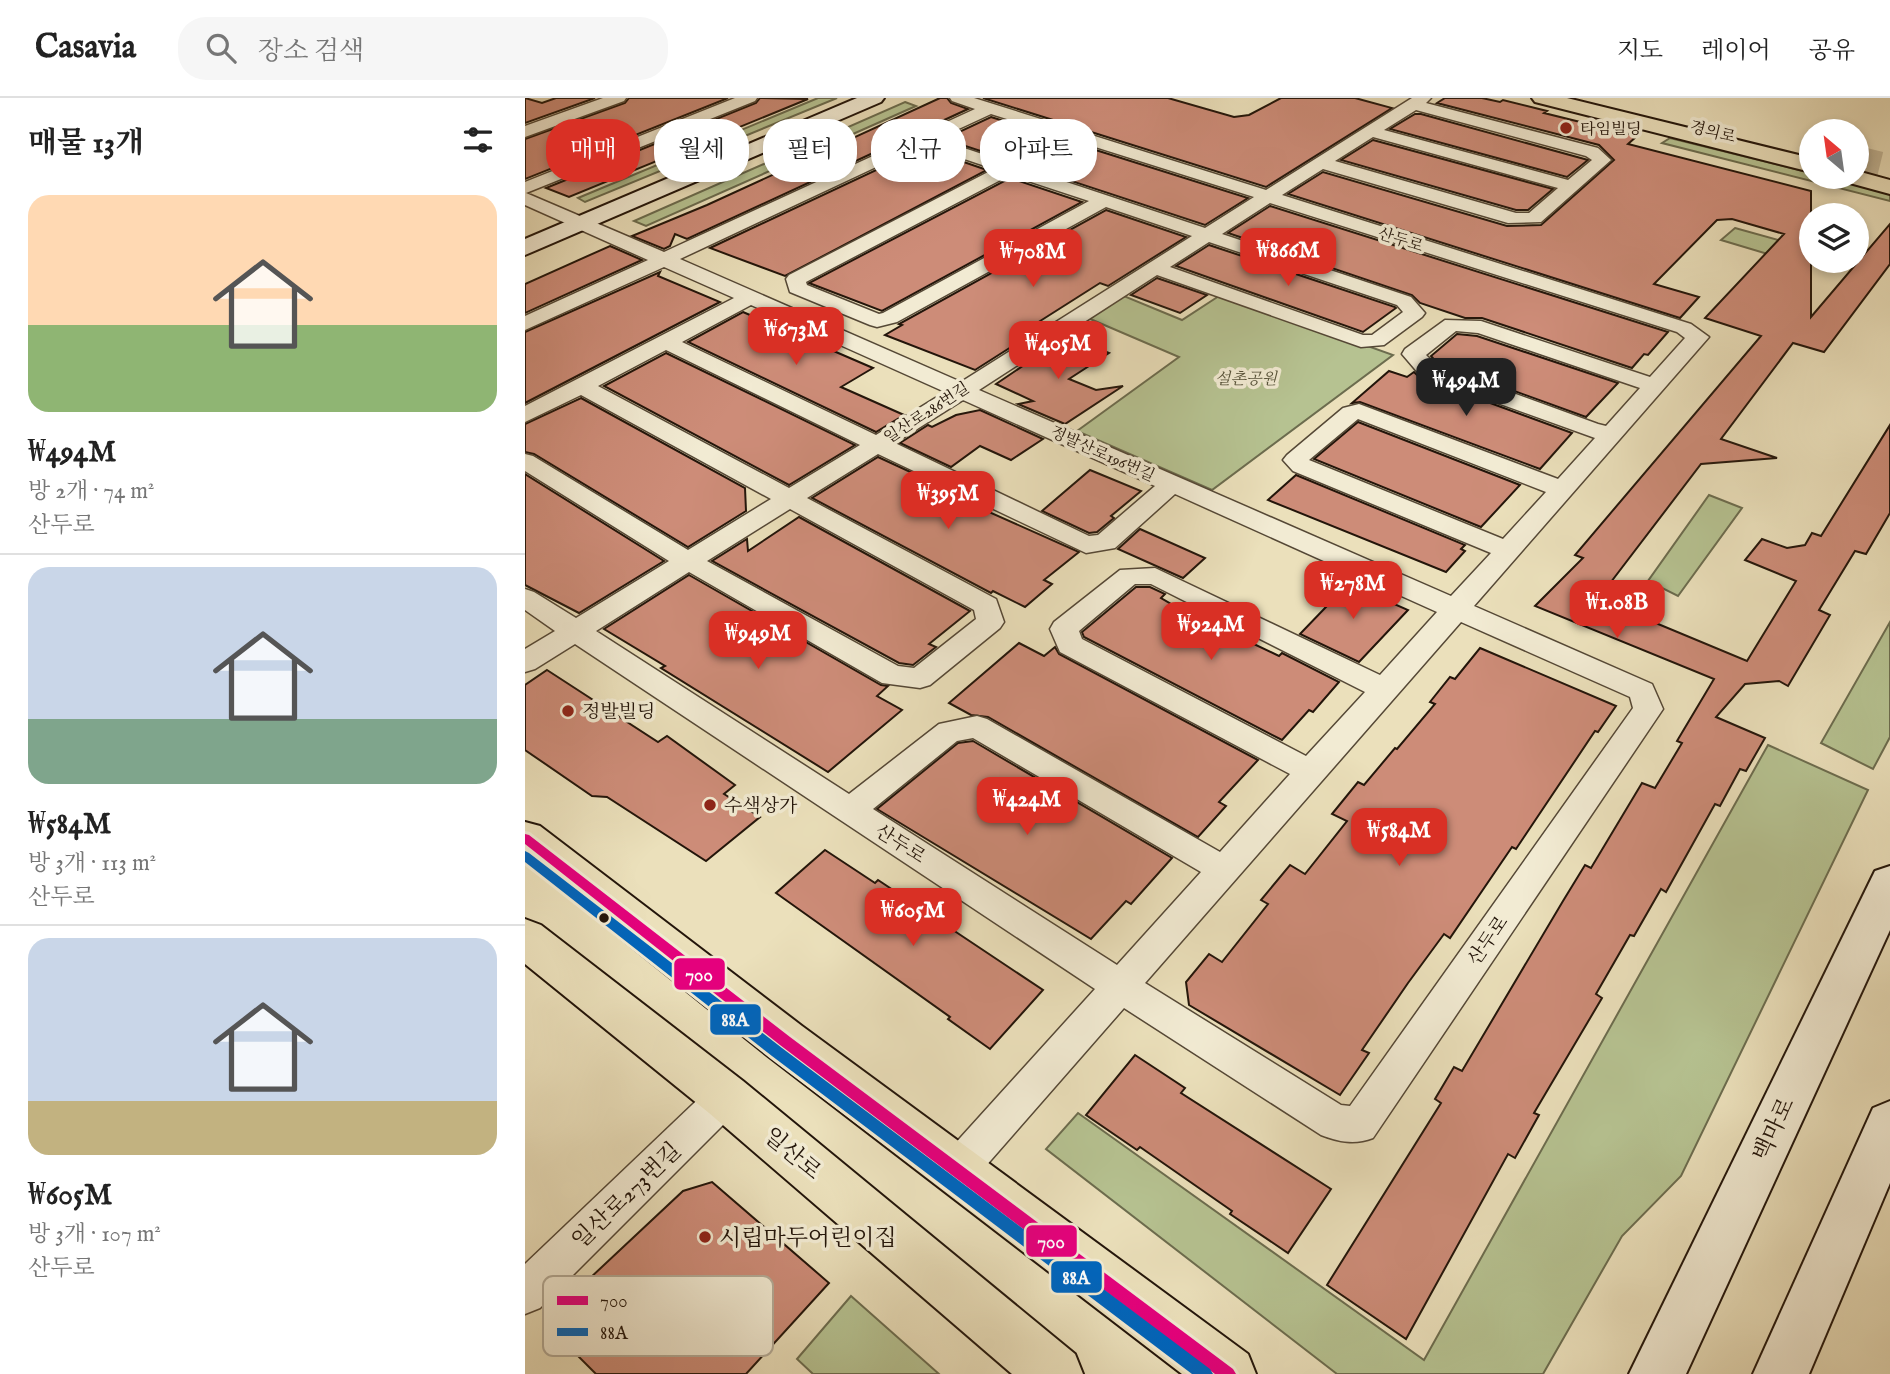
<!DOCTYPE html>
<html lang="ko">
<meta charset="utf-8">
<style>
:root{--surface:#fff;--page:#f6f6f6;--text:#222;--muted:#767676;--line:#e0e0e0;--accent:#d93025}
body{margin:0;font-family:"IM FELL English","Noto Serif KR",serif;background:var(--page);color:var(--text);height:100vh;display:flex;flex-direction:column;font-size:26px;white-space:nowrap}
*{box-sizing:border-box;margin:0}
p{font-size:23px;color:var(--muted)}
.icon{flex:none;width:38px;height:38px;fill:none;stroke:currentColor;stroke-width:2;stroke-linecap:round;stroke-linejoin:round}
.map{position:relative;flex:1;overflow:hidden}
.sheet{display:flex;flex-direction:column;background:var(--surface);width:525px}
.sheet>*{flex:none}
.guide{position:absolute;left:21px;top:21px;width:665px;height:63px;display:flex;gap:14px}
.needle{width:46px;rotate:331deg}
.controls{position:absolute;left:1274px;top:21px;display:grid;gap:14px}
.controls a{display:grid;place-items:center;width:70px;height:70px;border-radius:50%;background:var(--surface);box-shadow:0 4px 10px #0003;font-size:35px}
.price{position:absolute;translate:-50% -60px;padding:0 16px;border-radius:14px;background:var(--accent);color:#fff;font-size:23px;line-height:46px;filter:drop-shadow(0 2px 4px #0008)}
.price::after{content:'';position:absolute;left:50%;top:42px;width:21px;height:16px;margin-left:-10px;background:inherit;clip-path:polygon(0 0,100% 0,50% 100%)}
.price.current{background:#222;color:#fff}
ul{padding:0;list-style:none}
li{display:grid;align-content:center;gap:14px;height:371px;padding:0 28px}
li+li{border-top:2px solid var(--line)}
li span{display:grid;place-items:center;height:217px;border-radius:21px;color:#555}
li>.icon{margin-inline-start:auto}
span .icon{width:126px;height:126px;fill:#fffc;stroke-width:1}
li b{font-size:30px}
h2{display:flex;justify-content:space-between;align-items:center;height:84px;padding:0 28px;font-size:30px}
.tag{padding:0 24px;border-radius:28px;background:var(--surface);box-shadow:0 4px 10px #0003;font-size:24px;line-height:63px}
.tag.current{background:var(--accent);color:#fff}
header{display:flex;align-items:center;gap:42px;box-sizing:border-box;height:98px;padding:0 35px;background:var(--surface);border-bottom:2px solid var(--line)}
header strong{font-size:33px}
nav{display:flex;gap:38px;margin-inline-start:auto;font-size:24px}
.search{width:490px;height:63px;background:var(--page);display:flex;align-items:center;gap:18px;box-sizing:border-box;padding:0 24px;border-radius:28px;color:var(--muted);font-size:26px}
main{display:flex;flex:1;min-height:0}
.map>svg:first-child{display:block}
.green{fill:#b6c291;stroke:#6c6c4e;stroke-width:2}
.building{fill:#cd8c78;stroke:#23150a;stroke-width:2}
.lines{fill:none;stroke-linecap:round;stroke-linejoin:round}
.primary-tunnel{stroke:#c3b798;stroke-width:24;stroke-dasharray:24 11;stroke-linecap:butt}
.street-casing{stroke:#554836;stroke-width:3}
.secondary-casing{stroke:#23150a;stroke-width:4}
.primary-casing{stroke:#23150a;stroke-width:4}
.street{fill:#f2ebd3;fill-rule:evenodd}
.secondary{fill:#f2ebd3;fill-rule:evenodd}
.primary{fill:#ebe0bb;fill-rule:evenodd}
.bus-1-casing{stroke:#f2ebd3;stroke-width:6}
.bus-2-casing{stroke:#f2ebd3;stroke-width:6}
.bus-1{fill:#e5007d;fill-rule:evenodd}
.bus-2{fill:#0065bd;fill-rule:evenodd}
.poi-dot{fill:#8f2418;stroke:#f2ebd3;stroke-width:2.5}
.bus-dot{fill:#23150a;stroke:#f2ebd3;stroke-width:2.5}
.labels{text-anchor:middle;stroke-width:7;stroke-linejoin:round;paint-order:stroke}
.far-poi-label{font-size:16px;fill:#23150a;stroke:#f2ebd3;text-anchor:start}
.far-street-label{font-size:16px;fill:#23150a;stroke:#f2ebd3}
.far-park-label{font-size:16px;font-style:italic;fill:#565239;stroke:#f2ebd3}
.poi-label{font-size:19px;fill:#23150a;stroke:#f2ebd3;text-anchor:start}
.street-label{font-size:19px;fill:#23150a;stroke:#f2ebd3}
.near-street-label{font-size:23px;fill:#23150a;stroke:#f2ebd3}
.near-poi-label{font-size:23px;fill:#23150a;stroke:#f2ebd3;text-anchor:start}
.key{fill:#f2ebd3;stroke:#b4ab97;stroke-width:2}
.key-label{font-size:19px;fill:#23150a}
.line-badge{stroke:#f2ebd3;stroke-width:2.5}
.badge-label{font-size:19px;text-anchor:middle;font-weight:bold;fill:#fff}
</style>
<header>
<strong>Casavia</strong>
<div class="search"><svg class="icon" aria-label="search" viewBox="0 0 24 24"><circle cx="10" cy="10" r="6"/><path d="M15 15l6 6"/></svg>장소 검색</div>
<nav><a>지도</a><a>레이어</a><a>공유</a></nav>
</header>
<main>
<section class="sheet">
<h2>매물 13개<svg class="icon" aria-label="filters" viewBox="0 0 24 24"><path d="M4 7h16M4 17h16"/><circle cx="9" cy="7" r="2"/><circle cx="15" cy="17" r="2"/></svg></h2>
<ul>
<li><span style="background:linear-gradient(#ffd9b3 60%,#8fb573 0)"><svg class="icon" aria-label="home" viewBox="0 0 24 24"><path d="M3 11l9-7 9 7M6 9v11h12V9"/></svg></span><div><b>₩494M</b><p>방 2개 · 74 m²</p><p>산두로</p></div></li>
<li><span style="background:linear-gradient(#c9d6e8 70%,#7fa58c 0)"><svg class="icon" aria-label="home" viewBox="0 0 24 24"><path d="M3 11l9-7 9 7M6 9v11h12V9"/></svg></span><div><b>₩584M</b><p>방 3개 · 113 m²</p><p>산두로</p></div></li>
<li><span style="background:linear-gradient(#c9d6e8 75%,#c2b280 0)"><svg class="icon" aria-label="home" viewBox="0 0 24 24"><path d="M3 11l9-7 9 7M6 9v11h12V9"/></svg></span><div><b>₩605M</b><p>방 3개 · 107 m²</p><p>산두로</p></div></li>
</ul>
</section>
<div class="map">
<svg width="1365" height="1276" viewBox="0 0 1365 1276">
<rect width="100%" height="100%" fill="#ebe0bb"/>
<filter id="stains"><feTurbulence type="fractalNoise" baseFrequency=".00286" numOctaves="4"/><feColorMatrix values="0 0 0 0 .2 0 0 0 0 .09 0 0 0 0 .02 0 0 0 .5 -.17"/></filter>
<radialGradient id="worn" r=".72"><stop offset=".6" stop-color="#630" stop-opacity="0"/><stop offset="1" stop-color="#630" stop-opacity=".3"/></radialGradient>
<g class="green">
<path d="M293,0H312L60,104L53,100Z"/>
<path d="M380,4L391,8L121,128L109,123Z"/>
<path d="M1145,40L1286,75V79H1300L1365,95V103L1137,45Z"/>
<path d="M1210,130L1271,147L1256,160L1196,142Z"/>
<path d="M697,196L868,257L687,392L552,333L654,259L563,220L599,198L657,222Z"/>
<path d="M1184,397L1217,410L1153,498L1123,483Z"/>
<path d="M1365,524V639L1348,671L1296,645Z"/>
<path d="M1243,647L1343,692L1156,1078L1097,1138L1018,1276H812L521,1051L553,1015L899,1262Z"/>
<path d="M326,1198L414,1276H288L272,1261Z"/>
</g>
<g class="building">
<path d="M0,0L17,5L31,0H70L0,25Z"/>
<path d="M104,0H203L0,81V41L100,5Z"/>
<path d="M235,0L283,1L44,99L21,90L231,5Z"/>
<path d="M415,0H422L426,5L443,11L162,141L150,136L145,148L139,151L107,138L182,107Z"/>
<path d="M458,0H643L709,19L724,17L756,0H830L867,10L741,89Z"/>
<path d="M920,0H957L975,4L978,2L1022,13L1019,15L1112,38L1103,46L1286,93V219L1365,126V166L1299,254L1268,245L1196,341L1252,360L1176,366L1073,501L1222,563L1271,483L1220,462L1237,441L1262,450L1280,447L1287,435L1296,438L1365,327V415L1341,456L1330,453L1294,512L1305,517L1263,588L1254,583L1220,586L1191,619L1240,640L1221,673L1215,671L1195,708L1190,706L1141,794L1136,791L1109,838L1105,837L1071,896L1077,900L1009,1015L1014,1017L990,1060L983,1056L881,1241L802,1187L916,1005L910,1001L929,969L937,973L1038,803L1060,767L1066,770L1117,685L1130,690L1157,645L1152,643L1189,581L1010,508L1058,460L1050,457L1236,238L1180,220L1259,136L1207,121L1192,122L1129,186L1174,199L1155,220L763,96L798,74L982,128L1016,127L1089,62L1074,47L912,5Z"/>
<path d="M890,16H896L1063,62L1042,79L865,31Z"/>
<path d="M466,19L723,100L680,127L419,41Z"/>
<path d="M848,42L1028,91L1003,112H991L816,62Z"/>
<path d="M398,50L462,72L260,178L185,150Z"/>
<path d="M485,80L557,104L357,213L284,185Z"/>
<path d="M745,108L1143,234L1123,257L1119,256L1107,270L957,220H940L895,205L887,197L703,135Z"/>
<path d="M581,112L661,139L583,188L575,185L512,225L519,228L450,272L360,237L377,227L374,226Z"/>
<path d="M684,147L870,209L871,210L838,234L651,168Z"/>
<path d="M85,148L117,162L0,215V186Z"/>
<path d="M135,174L133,178L195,204L0,305V234Z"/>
<path d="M632,180L682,197L655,215L606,197Z"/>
<path d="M218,214L348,270L316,289L379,317L351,334L163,244Z"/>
<path d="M932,236L952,238L1093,285L1061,319L912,265L906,258Z"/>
<path d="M542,238L584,255L544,281L571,292L598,288L540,326L493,306L508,303L471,286Z"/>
<path d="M141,255L330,347L264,387L79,288Z"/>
<path d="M864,273L882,279L889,274L894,279L1047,335L1015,371L835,304L827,305Z"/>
<path d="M56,300L220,390L221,413L163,449L9,356L0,354V326Z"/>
<path d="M455,312L518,341L486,362L455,348L426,369L375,345L403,327L407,329L431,317Z"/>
<path d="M833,324L995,387L956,429L789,361Z"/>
<path d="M353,359L405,383L401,386L554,454L519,482L527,486L500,509L468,493L466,495L287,400Z"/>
<path d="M565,372L616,393L586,418L589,420L572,434L564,435L517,413Z"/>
<path d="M0,376L139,463L54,515L0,487Z"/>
<path d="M771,377L940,447L936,451L940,453L921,474L743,402Z"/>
<path d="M274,419L445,513L404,546L411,549L388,567L374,565L187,463L222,441L223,453Z"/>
<path d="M615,431L680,460L658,480L593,451Z"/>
<path d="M164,477L356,587L363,588L352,598L377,612L303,674L136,570L140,568L79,531Z"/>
<path d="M817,483L883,512L834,564L775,536L801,509L795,506Z"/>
<path d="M611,489H625L640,496L636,500L655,511L754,558L757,555L814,584L788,614L784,612L757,642L559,539L557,534Z"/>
<path d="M494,545L519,558L530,549L534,556L733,662L694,704L701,708L673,739L463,619L446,617L424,605Z"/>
<path d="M955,550L1091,608L1073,634L1070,633L991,751L987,749L925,840L919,836L883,885L837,952L844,955L815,997L664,907L661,884L684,856L697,864L743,806L736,802L765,767L780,776L822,723L807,716L833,684L839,687L870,650L872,651L910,606L905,604L925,579L930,581Z"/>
<path d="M22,572L133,644L142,638L210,687L199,696L235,719L181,763L82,699L67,698L0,652V587Z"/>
<path d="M448,643L647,760L606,806L601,803L566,841L352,711L433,645Z"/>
<path d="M300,752L350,785L353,782L518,892L465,951L423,921L425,919L251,795Z"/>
<path d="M610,957L660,990L656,995L806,1091L763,1155L705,1116L707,1113L615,1049L612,1052L561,1017Z"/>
<path d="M187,1084L304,1185L221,1276H71L27,1232L32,1211L158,1093Z"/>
</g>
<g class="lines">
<path class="primary-tunnel" d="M1332,60L1365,68"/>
<g class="street-casing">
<g id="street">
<path d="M78,0H101L99,3L0,39V28Z"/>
<path d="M210,0H232L230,3L1,95L139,154L450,11L427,3L425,0H449L741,92L887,0H906L901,5L1073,50L1086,62L1016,124L983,125L798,71L757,97L1166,226L1184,239L949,508L1127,586L1138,611L848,1040C830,1047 814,1044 796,1037L599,910L445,1086L431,1092L417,1086L411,1073L417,1060L570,891L50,546L10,571L0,574V551L30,533L0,512V491L9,494L51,520L144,463L0,373V356L8,358L163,452L246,401L56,297L0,324V308L209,200L139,169L0,232V218L123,162L0,107V84ZM891,12L1061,58L1067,62L1043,82L859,32ZM466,16L729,99L680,130L412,41ZM848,39L1033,90L1004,115H991L810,63ZM398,47L469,71L264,177L261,181L265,194L345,227L352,229L372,224L581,109L667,138L436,284L155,161ZM485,77L564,103L358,215L354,216L282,187L281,184ZM745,105L1152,234L1160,240L1125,279L956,223L920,222L880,251L877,256L895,277L1070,340L1033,381L834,306L818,310L762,357L758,362L768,373L966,455L926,498L454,292L632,177L836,249L859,247L897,219L900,215L886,199L697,136ZM684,144L872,207L878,214L847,237H838L645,169ZM226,207L420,294L351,337L157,244ZM931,233L953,235L1115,290L1081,328L1073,326L911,267L901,257ZM141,252L335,347L264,390L73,288ZM438,302L630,388L573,437L564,438L370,345ZM833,321L1021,394L978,441L784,362ZM353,356L561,455L590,450L650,396L912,514L855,577L630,470L595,472L529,524L525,531L535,554L765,676L695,754L462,621L452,618L414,626L324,696L71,533L164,474L357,585L395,590L405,587L475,530L479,524L471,501L282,400ZM265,411L449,512L451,521L389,570L373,568L182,463ZM610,486H626L840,594L781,658L557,541L554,533ZM936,524L1105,599L1108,610L825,1008L816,1007L620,885ZM448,640L676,774L592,867L348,711L432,643Z"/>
<path d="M201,982L214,987L220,999L214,1011L15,1210L0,1216V1166L188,987Z"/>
</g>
</g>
<g class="secondary-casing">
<g id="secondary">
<path d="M332,0H359L356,4L0,157V141Z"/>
<path d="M1365,768V832L1161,1276H1104L1350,773Z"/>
<path d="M1365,1003V1085L1284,1276H1228L1348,1010Z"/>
</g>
</g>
<g class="primary-casing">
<g id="primary">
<path d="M1007,0H1042L1286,60V74L1010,4Z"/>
<path d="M1332,73L1365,82V96L1321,84L1318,79H1332Z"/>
<path d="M0,724L15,728L277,928L723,1256L731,1276H657L243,958L0,763Z"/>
<path d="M0,821L16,827L218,983L550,1256L558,1276H487L184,1015L0,866Z"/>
</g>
</g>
<use href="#street" class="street"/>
<use href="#secondary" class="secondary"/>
<use href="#primary" class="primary"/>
<g class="bus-1-casing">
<path id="bus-1" d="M0,736L4,737L265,939L708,1271L711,1276H690L255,947L0,746Z"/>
</g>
<g class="bus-2-casing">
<path id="bus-2" d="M0,753L4,755L257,950L685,1271L688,1276H667L247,958L0,764Z"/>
</g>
<use href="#bus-1" class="bus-1"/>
<use href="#bus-2" class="bus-2"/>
</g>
<g class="poi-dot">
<circle cx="1041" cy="30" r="7"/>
<circle cx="43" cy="613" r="7"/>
<circle cx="185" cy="707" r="7"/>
<circle cx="180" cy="1139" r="7"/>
</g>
<circle class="bus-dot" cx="79" cy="820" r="6"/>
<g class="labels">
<g class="far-poi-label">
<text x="1055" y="36">타임빌딩</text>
</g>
<g class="far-street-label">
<text transform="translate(1188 33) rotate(14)" y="6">경의로</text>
<text transform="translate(876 141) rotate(18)" y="6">산두로</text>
<text transform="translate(401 314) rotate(-33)" y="6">일산로286번길</text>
<text transform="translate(578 355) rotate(24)" y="6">정발산로196번길</text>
</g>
<g class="far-park-label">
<text x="721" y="286">설촌공원</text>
</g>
<g class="poi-label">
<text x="57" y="620">정발빌딩</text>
<text x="199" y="714">수색상가</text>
</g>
<g class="street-label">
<text transform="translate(376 745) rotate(33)" y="7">산두로</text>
<text transform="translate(962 842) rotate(-55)" y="7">산두로</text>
</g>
<g class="near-street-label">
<text transform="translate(1248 1031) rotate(-65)" y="8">백마로</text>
<text transform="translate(268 1055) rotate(40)" y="8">일산로</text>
<text transform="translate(101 1097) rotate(-44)" y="8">일산로273번길</text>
</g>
<g class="near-poi-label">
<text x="194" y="1147">시립마두어린이집</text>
</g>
</g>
<rect x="18" y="1178" width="230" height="80" rx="10" class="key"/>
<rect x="32" y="1198" width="31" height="9" fill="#e5007d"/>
<rect x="32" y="1230" width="31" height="8" fill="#0065bd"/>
<g class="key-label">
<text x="75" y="1209">700</text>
<text x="75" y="1241">88A</text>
</g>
<g class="line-badge">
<rect x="148" y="859" width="53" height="34" rx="7" fill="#e5007d"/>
<rect x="184" y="905" width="53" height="33" rx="7" fill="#0065bd"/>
<rect x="500" y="1126" width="53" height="34" rx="7" fill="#e5007d"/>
<rect x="525" y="1162" width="53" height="34" rx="7" fill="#0065bd"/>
</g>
<g class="badge-label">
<text x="174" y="883">700</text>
<text x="210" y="928">88A</text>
<text x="526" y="1150">700</text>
<text x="551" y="1186">88A</text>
</g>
<rect width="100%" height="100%" filter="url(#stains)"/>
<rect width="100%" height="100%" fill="url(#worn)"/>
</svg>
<div class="controls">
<a><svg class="needle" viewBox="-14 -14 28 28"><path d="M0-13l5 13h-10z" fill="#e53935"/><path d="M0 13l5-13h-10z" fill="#767676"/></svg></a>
<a><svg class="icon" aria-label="layers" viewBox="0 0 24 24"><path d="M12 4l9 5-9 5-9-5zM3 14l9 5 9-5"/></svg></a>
</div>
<b class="price" style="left:763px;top:190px">₩866M</b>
<b class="price" style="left:508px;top:191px">₩708M</b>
<b class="price" style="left:271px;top:269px">₩673M</b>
<b class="price" style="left:533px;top:283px">₩405M</b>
<b class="price current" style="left:941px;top:320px">₩494M</b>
<b class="price" style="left:423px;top:433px">₩395M</b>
<b class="price" style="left:828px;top:523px">₩278M</b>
<b class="price" style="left:1092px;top:542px">₩1.08B</b>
<b class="price" style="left:686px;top:564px">₩924M</b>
<b class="price" style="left:233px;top:573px">₩949M</b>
<b class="price" style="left:502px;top:739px">₩424M</b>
<b class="price" style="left:874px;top:770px">₩584M</b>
<b class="price" style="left:388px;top:850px">₩605M</b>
<div class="guide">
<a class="tag current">매매</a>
<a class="tag">월세</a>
<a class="tag">필터</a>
<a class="tag">신규</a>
<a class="tag">아파트</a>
</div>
</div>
</main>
